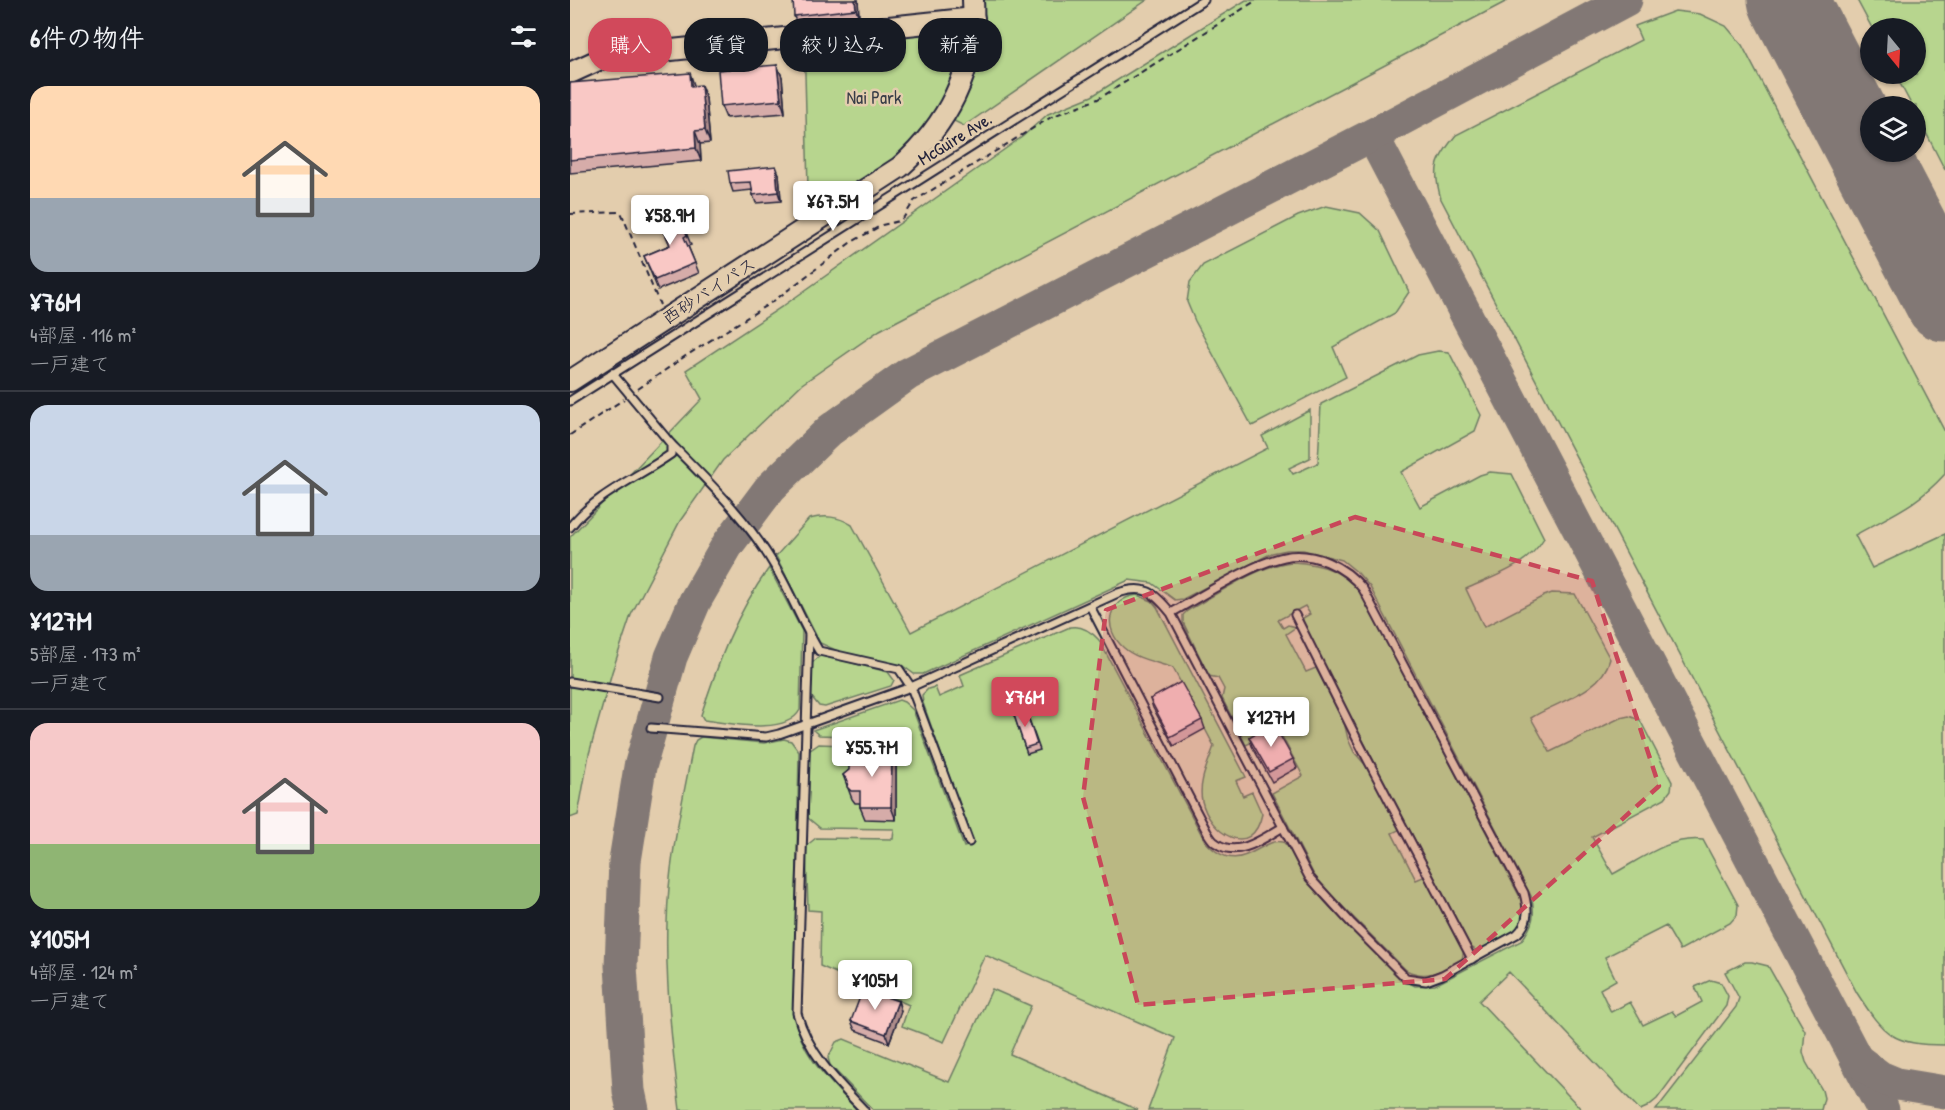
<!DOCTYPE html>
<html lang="ja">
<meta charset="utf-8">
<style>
:root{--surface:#171b24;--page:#20242c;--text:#f1f3f6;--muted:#9ea1a6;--line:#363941;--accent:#d1495b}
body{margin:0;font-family:"Patrick Hand","Klee One",sans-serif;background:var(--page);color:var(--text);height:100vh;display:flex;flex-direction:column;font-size:22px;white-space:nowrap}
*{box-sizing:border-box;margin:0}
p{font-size:20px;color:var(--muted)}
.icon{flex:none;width:33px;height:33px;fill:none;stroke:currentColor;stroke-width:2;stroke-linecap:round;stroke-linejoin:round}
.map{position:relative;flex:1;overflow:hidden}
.panel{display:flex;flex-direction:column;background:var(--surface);width:570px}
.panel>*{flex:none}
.top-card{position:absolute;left:18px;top:18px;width:570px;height:54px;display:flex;gap:12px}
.needle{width:39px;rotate:162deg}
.fabs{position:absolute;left:1290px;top:18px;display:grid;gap:12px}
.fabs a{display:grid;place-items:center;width:66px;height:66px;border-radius:50%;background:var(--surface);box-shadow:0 2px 4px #0004;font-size:30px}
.price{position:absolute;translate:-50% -51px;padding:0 14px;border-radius:6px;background:#fff;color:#222;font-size:20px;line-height:39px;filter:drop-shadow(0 2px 3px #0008)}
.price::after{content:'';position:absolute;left:50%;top:36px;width:18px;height:14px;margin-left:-9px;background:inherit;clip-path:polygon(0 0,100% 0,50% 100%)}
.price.on{background:var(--accent);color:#fff}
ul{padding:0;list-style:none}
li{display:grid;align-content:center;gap:12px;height:318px;padding:0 30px}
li+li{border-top:2px solid var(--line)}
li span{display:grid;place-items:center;height:186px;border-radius:18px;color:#555}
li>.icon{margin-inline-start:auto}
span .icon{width:108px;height:108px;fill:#fffc;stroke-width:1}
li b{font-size:26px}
h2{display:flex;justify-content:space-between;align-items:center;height:72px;padding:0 30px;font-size:26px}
.pill{padding:0 21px;border-radius:24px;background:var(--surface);box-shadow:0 2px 4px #0004;font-size:21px;line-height:54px}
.pill.on{background:var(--accent);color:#fff}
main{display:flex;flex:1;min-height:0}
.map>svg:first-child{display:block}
.green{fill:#b7d58e;stroke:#6c7c64;stroke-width:1.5}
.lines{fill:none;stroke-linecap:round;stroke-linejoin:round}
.taxiway{stroke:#827874;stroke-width:33}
.runway{stroke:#827874;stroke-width:81}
.lane-casing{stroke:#22223b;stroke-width:11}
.secondary-casing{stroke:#22223b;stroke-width:24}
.path{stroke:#22223b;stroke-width:2;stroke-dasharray:6 4.5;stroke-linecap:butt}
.lane{stroke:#e3cdad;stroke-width:7}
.secondary{stroke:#e3cdad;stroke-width:20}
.wall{fill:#d6aca9;stroke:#22223b;stroke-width:1.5}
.shaded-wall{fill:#ae8c8a;stroke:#22223b;stroke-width:1.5}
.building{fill:#f9c8c5;stroke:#22223b;stroke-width:1.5}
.marked{fill:#c84759;fill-opacity:0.2;stroke:#c84759;stroke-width:4.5;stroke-dasharray:12 8;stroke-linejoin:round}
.labels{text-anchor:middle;stroke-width:5;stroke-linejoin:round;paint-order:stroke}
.park-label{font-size:18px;fill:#383d47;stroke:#e3cdad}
.street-label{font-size:18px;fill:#22223b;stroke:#e3cdad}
</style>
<main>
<section class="panel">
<h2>6件の物件<svg class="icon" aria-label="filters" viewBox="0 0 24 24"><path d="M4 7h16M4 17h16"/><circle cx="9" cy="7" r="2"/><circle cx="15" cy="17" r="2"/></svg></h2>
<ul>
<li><span style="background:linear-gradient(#ffd9b3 60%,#9aa5b1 0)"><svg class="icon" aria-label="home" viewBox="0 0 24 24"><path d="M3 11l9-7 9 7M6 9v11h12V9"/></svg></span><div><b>¥76M</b><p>4部屋 · 116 m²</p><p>一戸建て</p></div></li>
<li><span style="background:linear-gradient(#c9d6e8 70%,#9aa5b1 0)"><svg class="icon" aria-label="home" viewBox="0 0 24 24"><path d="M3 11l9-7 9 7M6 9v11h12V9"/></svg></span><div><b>¥127M</b><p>5部屋 · 173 m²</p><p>一戸建て</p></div></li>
<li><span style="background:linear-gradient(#f6c9c9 65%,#8fb573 0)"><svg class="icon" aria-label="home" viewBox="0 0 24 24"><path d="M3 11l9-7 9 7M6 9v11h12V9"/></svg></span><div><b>¥105M</b><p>4部屋 · 124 m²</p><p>一戸建て</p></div></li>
</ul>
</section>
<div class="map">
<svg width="1375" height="1110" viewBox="0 0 1375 1110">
<rect width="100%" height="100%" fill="#e3cdad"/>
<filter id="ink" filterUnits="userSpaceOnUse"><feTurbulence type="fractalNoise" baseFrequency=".0167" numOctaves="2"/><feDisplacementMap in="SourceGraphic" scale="12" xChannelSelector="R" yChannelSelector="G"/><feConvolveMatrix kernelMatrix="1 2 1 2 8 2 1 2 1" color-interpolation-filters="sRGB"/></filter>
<g filter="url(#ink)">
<g class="green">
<path d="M409,0H577L394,126L380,119Z"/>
<path d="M676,0H939L310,330L232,384L153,460L110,521L61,615L42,672L19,754L8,815L0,818V537L132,399L116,370L213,306L452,137L478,114L522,96Z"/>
<path d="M1287,0H1375V170L1346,113V106H1342L1325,74H1346V28H1302Z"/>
<path d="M1105,11L1130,14L1156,26L1172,45L1375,432V474C1345,507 1322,514 1285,535L1302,568L1375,534V1045C1322,1045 1314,1035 1287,993L871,199C862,168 866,160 886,135L1071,40L1065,26Z"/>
<path d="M404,18L401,44L352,147L239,226L234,36Z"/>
<path d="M756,206L790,213L810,231L839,292L825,313L763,347L776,377L682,426L625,321L617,302L620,282L633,265L728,216Z"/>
<path d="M868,351L879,352L911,415L905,431L831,472L850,507L910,475L920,472L942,474L974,538C958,566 925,576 896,589L914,627L974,596L982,593L1005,594L1040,659C1031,693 987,701 961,718L980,752L1050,718L1059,716L1070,720L1102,782L1101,790L1095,798L1022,837L1043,874C1071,859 1100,836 1133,840L1168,905L1167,915L1160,923L1110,950L1096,926L1035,957L1046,980L1030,989L1041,1012L1060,1002L1073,1025L1102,1011L1106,1016L1132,1002L1125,987L1141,980L1151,983L1158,996L1156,1006L1087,1099L1077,1107L1070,1110L939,972L909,1001L1012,1110H578L605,1038L415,955L374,1042L332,1026L339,1005L250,966L251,911L238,910L236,846L246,838L323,839L324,829L250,828L238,818L239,751L249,744L325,747V738L249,735L243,730L329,700L334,702L343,710L394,847L403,844L353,703L352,695L358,689L365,687L369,697L394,686L390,675L500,627C512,625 521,631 529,640L635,841C670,881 690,836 713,842C725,851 736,881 749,895C775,925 805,952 834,980L845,986L865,985L951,941C963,926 966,914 961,896L800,587L788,573L772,560L733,550H717L702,553L613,599L605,600L582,583L559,580L353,674H344L333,666L270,652L250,643L206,556L239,519C255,515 268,516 282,525L341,632L698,448L692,436L740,410V458L719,468L723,474L748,463L751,404L848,355Z"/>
<path d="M723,562C753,564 771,570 791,593L953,903L954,918L947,931L911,950L907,951L900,946L732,623L733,618L740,614L735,606L708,620L713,628L718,625L726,627L716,634L736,672L746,668L774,722L778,739L784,752L799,769L831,829L822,833L846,880L853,877L858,881L894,949L892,960C873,970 857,981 836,970L760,894L744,875L702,793L733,776L708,729L676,745L652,698L654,689L648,678L639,676L613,622V615L617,611C646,595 690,564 723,562Z"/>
<path d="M199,568L232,631L230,710C216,736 159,723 134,720L131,715C149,661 165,615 199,568Z"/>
<path d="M567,595L582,601L587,607L676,777L666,781L673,796L682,792L692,814C682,861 639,833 632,801C628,782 638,764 644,746L603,668C587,662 566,659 554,648C532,629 537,599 567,595Z"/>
<path d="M251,655L318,672L324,680L321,686L255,707L249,706L241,696L242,663Z"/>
<path d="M131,737L194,743L214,739L221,741L229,752L224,1014C230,1055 260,1082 287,1110H110C102,1049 95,984 97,923C98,863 112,804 123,746L126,740Z"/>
<path d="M1175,962H1182L1198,966L1235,1031L1233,1052L1236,1062L1252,1090L1254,1098L1251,1110H1086L1166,1007L1169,998L1155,972Z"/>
<path d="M422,989L461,1006L440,1054L568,1110H303L260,1065L258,1058L266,1042L274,1039L379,1082Z"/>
</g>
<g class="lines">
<g class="taxiway">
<path d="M1202,0L1218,13L1233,29"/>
<path d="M1237,0C1236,19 1241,37 1247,56"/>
<path d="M802,135L1313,1110"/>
<path d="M1286,1059L1310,1077L1327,1084L1375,1092"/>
<path d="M63,1110L59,1091L51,966L55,861L70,767L101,657L125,601L158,544L200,488L260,430L338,374L802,135L1056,0"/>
</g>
<path class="runway" d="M1218,0L1375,301"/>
<g class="lane-casing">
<g id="lane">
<path d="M0,401L634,0"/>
<path d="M101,444C140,483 180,522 207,570C222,596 233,625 249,651L329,669L341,687L399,842"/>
<path d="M0,527C26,494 67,478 101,454V444L42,373"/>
<path d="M520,606L637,832C639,835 642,841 646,843C667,859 694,838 713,827"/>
<path d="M725,615L790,745L902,959"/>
<path d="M239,634L227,1013C238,1053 266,1081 294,1110"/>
<path d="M0,682L90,697"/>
<path d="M81,728L196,737L209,734L341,687L548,593C575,584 584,592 601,613L739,877L782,924L836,978L856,981L872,975L947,934C960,922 958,908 954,893L793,589C775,566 743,551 714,557C681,564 632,596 601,613"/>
</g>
</g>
<g class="secondary-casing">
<g id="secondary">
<path d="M0,73L35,57L404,18"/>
<path d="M0,381L330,167C380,122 407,68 403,0"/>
</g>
</g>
<g class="path">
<path d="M0,214L51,212L90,305"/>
<path d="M68,389L114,357L205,300L280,243L312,225L329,221L334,217L344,201L483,116L528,99L687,0"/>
<path d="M0,435L54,399"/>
</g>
<use href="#lane" class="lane"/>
<use href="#secondary" class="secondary"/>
</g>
<g class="wall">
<path d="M288,0L289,18L227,25L224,16Z"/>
<path d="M207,65L212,77L215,113L156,118L151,106Z"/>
<path d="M0,83L124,86L136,98L140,143L130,144L131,161L0,173Z"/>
<path d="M209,174L211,201L186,203L183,195L182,190L163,192L160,183Z"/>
<path d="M86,212L117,235L121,245L118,246L129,273L88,290L74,256L100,245Z"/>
<path d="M580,699L632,720L635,729L604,746L583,708Z"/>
<path d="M455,708L470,750L457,754L443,712Z"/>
<path d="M679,737L723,759L727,768L702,782L682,746Z"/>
<path d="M322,748L326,760V820L295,819L290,807V803H285L282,799L273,775L279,770Z"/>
<path d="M328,1001L331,1011L319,1043L285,1030L281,1021Z"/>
</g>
<g class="shaded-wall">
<path d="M285,0H288L289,18L286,9Z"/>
<path d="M207,65L212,77L215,113L211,100Z"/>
<path d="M120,73L124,85L126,99L121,86Z"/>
<path d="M131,85L136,98L140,143L135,130Z"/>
<path d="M125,131L130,144L131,161L126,148Z"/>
<path d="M206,166L209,174L211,201L208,192Z"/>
<path d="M322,748L326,760V820L321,807Z"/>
<path d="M328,1001L331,1011L319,1043L316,1034Z"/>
</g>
<g class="building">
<path d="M223,0H285L286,9L224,16Z"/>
<path d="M207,65L211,100L151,106L148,70Z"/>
<path d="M120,73L121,86L131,85L135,130L125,131L126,148L0,160V83Z"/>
<path d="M206,166L208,192L183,195L181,182L160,183L158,171Z"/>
<path d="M104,204L117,235L114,237L125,263L85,280L74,256L100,245L86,212Z"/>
<path d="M611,682L632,720L600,737L580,699Z"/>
<path d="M455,708L467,744L455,748L443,712Z"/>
<path d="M703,723L723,759L699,772L679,737Z"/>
<path d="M293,748H322L321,807H290V791H281L277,787L278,781L273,775L279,770V766L284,763H292Z"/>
<path d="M293,989L328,1001L316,1034L281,1021Z"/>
</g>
</g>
<path class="marked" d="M785,517L1022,581L1089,786L875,979L568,1005L513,797L536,610Z"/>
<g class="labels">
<g class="park-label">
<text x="304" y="104">Nai Park</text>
</g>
<g class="street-label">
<text transform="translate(385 139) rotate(-32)" y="6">McGuire Ave.</text>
<text transform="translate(139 291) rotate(-33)" y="6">西砂バイパス</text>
</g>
</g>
</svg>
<div class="fabs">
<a><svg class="needle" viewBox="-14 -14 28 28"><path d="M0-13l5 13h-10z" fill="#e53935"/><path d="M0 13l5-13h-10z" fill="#9ea1a6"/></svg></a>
<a><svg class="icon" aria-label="layers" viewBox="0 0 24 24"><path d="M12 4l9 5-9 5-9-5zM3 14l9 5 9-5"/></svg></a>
</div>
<b class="price" style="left:263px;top:232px">¥67.5M</b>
<b class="price" style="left:100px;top:246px">¥58.9M</b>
<b class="price on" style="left:455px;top:728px">¥76M</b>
<b class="price" style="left:701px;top:748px">¥127M</b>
<b class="price" style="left:302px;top:778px">¥55.7M</b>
<b class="price" style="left:305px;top:1011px">¥105M</b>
<div class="top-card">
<a class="pill on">購入</a>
<a class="pill">賃貸</a>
<a class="pill">絞り込み</a>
<a class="pill">新着</a>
</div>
</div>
</main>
